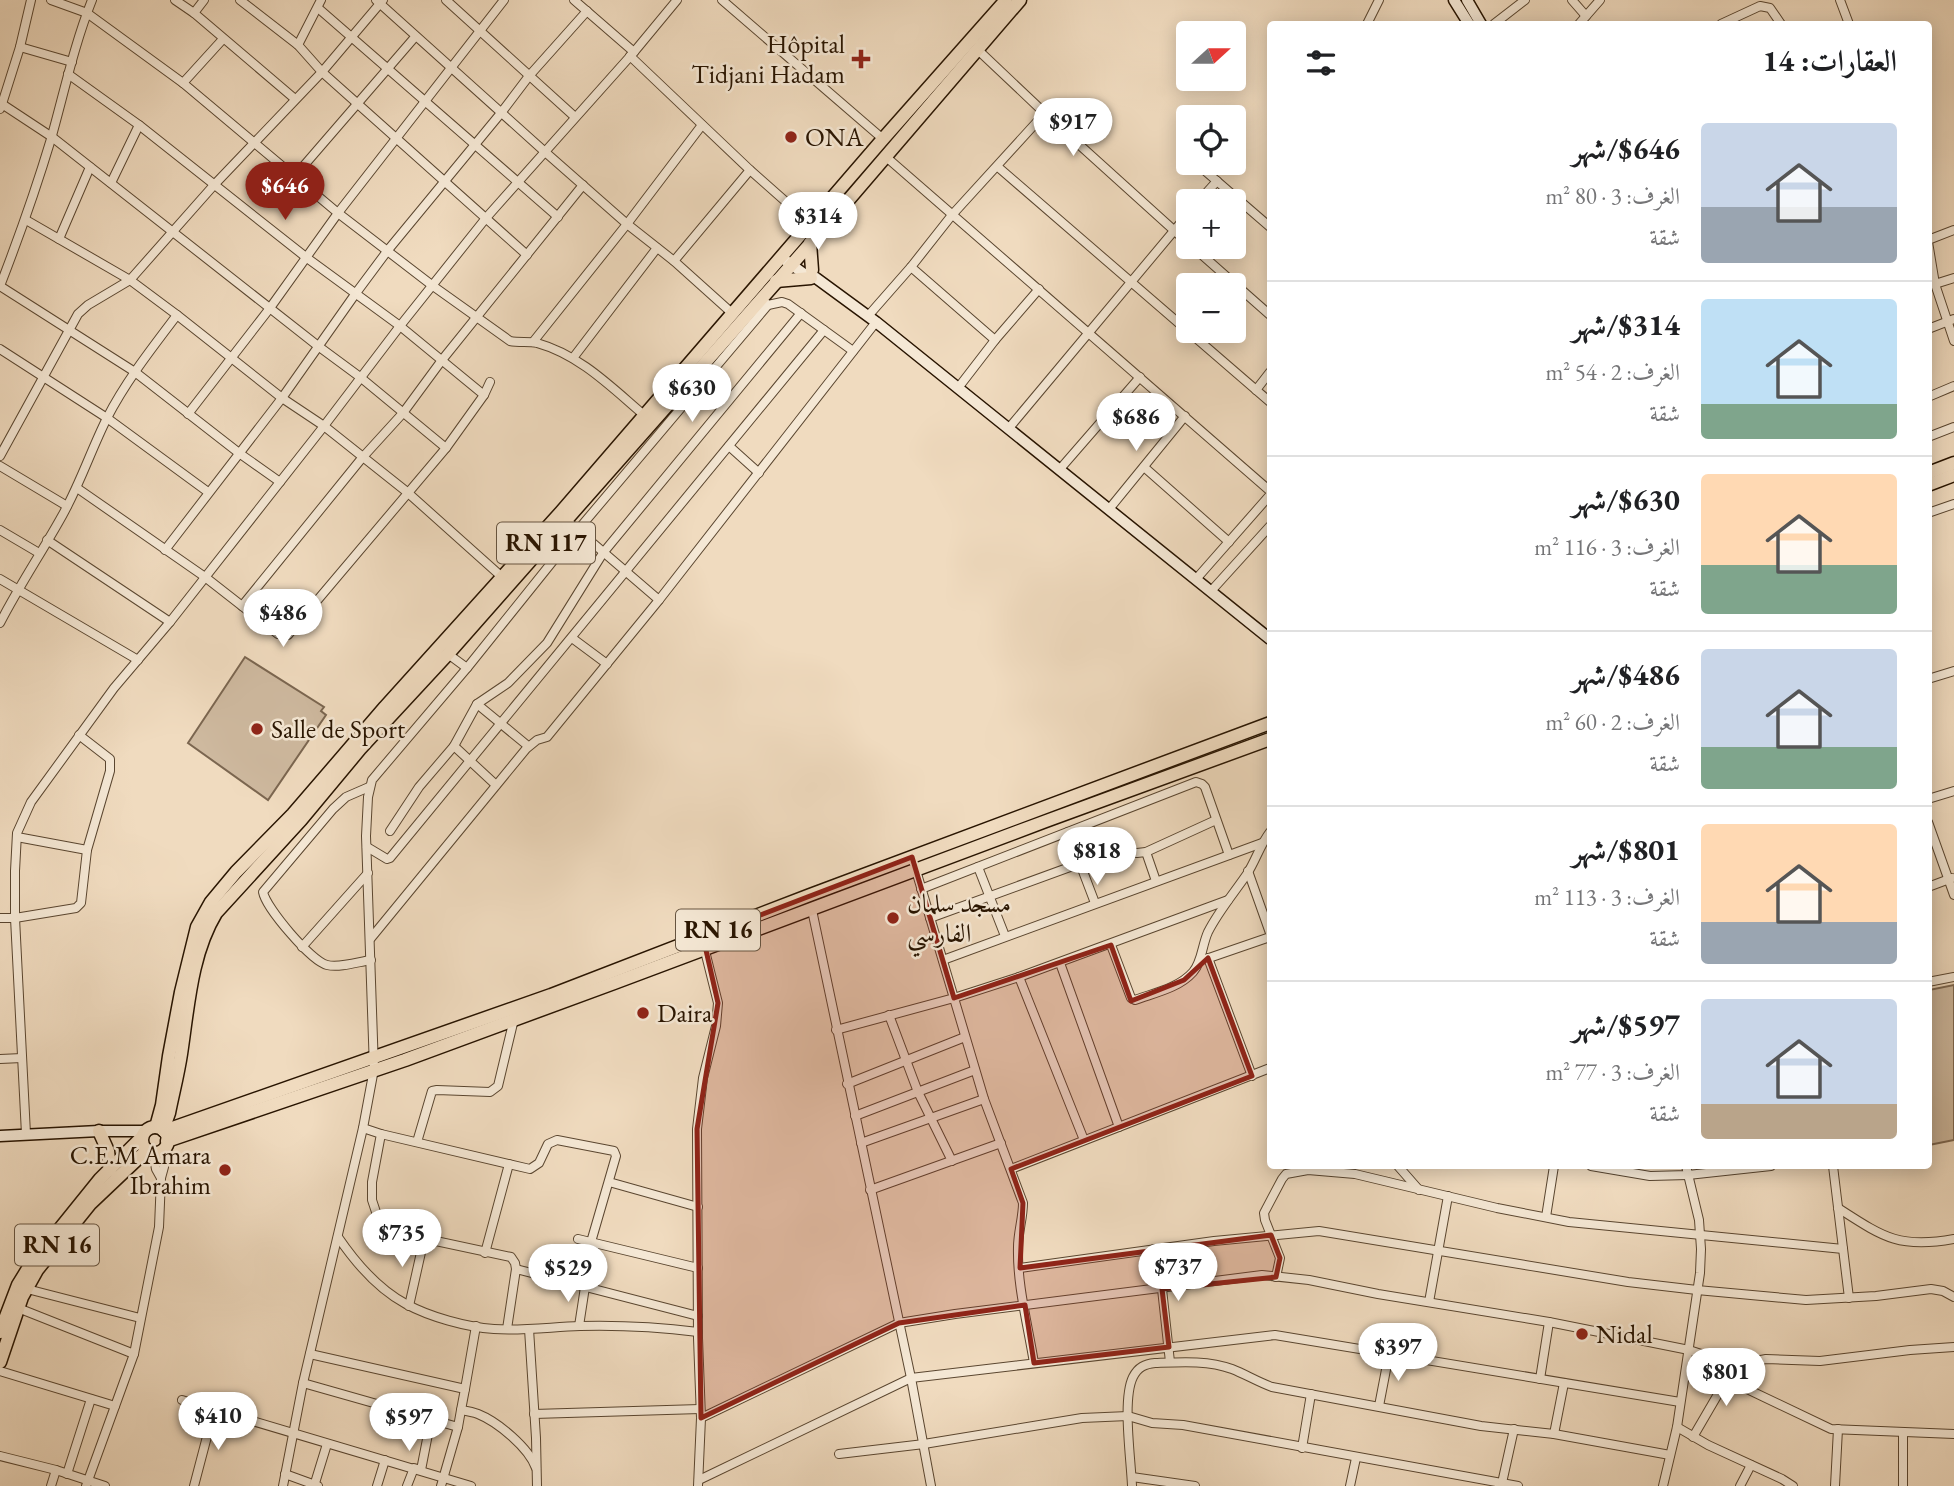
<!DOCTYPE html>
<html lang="ar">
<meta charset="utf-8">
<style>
:root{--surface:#fff;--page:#f2f2f2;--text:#202124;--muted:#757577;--line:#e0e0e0;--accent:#8f2418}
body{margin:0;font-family:"EB Garamond",Amiri,serif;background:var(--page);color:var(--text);direction:rtl;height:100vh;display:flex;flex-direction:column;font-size:26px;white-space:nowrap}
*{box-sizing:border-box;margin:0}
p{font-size:23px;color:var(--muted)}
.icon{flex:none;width:38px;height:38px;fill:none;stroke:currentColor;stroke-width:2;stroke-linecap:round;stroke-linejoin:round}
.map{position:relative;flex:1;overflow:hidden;direction:ltr}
.side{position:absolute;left:1267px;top:21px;width:665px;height:1148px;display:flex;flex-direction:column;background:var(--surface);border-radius:7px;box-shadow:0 4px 18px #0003;direction:rtl}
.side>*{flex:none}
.needle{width:46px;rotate:69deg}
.buttons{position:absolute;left:1176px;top:21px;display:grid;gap:14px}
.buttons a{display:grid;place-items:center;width:70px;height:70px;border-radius:7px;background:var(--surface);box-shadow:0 4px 18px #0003;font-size:35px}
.price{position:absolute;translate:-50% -60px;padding:0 16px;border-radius:24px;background:#fff;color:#222;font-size:23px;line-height:46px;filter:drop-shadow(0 2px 4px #0008)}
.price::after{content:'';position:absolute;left:50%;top:42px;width:21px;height:16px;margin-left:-10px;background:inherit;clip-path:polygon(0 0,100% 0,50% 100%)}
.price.active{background:var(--accent);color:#fff}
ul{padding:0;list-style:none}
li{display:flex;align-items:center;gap:21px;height:175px;padding:0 35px}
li+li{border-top:2px solid var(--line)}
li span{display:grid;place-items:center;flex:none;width:196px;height:140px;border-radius:7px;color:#555}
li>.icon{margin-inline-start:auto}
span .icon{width:84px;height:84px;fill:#fffc;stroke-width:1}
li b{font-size:30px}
h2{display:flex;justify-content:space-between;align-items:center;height:84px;padding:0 35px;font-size:30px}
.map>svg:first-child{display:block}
.green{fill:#ceb99f;stroke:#7b6650;stroke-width:2}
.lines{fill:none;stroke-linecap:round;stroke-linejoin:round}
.street-casing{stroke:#5a4630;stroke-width:10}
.secondary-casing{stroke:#281400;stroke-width:13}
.primary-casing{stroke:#281400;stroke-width:15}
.street{stroke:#f5e8d5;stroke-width:8}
.secondary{stroke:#f5e8d5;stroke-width:10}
.primary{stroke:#f0dbbf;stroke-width:12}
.marked{fill:#8f2418;fill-opacity:0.2;stroke:#8f2418;stroke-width:5;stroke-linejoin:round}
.poi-dot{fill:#8f2418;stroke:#f5e8d5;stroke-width:2.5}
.labels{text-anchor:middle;stroke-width:5;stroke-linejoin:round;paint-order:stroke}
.shield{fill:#f5e8d5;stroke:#665440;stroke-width:2}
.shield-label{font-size:24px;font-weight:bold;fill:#281400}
.poi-label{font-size:26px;fill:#281400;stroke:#f5e8d5;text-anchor:start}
</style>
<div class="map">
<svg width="1954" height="1486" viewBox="0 0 1954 1486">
<rect width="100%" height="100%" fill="#f0dbbf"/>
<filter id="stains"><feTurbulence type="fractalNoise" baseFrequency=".00286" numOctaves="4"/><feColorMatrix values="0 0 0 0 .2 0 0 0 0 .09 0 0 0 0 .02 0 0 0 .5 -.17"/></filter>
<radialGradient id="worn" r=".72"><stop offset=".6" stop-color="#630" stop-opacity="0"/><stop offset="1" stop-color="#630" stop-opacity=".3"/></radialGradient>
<g class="green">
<path d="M245,657L324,707L321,711L326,715L268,800L188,743Z"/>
<path d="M1954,985V1140L1929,1145V990Z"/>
</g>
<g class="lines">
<g class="street-casing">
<g id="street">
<path d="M51,0L87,13L183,83L338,213L433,286L510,341C519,343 529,341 537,343C580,355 611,387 644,415"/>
<path d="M175,0L194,13L295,99"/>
<path d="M240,0L298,45L322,72L527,255"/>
<path d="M376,0L544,151L627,224L674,261L733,314"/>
<path d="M446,0L575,117"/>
<path d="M574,0L634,52"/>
<path d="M722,0L883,139"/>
<path d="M1572,0L1586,16"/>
<path d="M1840,0L1849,24"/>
<path d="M318,8L558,217"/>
<path d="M194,13L204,0"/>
<path d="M1367,24L1379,0"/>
<path d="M1494,24L1525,0"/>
<path d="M1579,24L1600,0"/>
<path d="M1721,24L1760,6L1770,8L1781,24"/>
<path d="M298,45L321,0"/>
<path d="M20,47L72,62"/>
<path d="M978,50L1053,121L1188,243"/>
<path d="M630,56L750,170L811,224"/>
<path d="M68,74L139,125L307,258L400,326L484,395"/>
<path d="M183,83L223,39"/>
<path d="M0,103L2,104L20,47L31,0"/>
<path d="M0,109L2,104L52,137L318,346L360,377L446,448"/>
<path d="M885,156L1270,491"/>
<path d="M1196,163L1270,227"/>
<path d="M998,167L1270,402"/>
<path d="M294,177L415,37"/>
<path d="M111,183L139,125"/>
<path d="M1199,201L1217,181"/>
<path d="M26,220L130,280L177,315L282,398L324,426L407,492L502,577"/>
<path d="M59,239L90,167"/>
<path d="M1928,240L1954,230"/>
<path d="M1928,242L1935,284L1954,341"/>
<path d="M1193,247L1270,315"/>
<path d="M674,261L750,170"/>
<path d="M911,267L995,340"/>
<path d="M1928,277L1935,284L1954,278"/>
<path d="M0,286L135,372L239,453L280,482"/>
<path d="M0,286C19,237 36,189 51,139C64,93 74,45 92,0"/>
<path d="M768,305L782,302L788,304L853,351"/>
<path d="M868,316L911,267L952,215L1045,113"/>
<path d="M1928,329L1954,319"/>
<path d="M533,342L627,224L702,125"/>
<path d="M0,349L107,418L208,492"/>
<path d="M573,358L657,248"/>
<path d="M958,388L995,340L1039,289"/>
<path d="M1256,390L1270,372"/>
<path d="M1928,397L1954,386"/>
<path d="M188,414L270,308L338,213L504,0"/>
<path d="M1009,428L1188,214"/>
<path d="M1928,437L1954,427"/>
<path d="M729,446L759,473"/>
<path d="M0,456L78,314L88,305L130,280L214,185L322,72L383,0"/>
<path d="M0,466L67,506"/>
<path d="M1144,467L1229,542"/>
<path d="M1060,469L1140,377"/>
<path d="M77,488L205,577L278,634L288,635L446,448L484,395L490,382"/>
<path d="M1110,508L1185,416"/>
<path d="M1928,513L1954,504"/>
<path d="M566,520L659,600"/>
<path d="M0,530L39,553"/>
<path d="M47,540L170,622"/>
<path d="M165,550L282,398L356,293L388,250L501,113L529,76L587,11"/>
<path d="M1197,578L1270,495"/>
<path d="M0,579L138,660"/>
<path d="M1212,590L1270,526"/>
<path d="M242,606L362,458L403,413L442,360L583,185"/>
<path d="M0,623C19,586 42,552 62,516C80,484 91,450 107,418C126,381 152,348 177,315"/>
<path d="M572,638L607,664"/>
<path d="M448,654L467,668"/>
<path d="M1928,679L1954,671"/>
<path d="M477,704L528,746"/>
<path d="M454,746L496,785"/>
<path d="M369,787L346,797L333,809L263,892C266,908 311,961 327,965C340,968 358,962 371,960"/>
<path d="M1928,799L1954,791"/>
<path d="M1928,822L1954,895"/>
<path d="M390,831L419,787L454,746L477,704L508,683L547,643L603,553L801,313"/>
<path d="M1068,832L1095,903"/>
<path d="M17,837L87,850"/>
<path d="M367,847L387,859L390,858L824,330"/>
<path d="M1146,852L1156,881"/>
<path d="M912,857L984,1099L1023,1203C1023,1218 1018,1232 1018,1247C1017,1286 1028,1325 1034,1363"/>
<path d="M978,867L1005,936"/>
<path d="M1248,871L1270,933"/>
<path d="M1928,887L1952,878"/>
<path d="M921,889L1196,782L1202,784L1205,787L1229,855"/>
<path d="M812,910L911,1378L931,1486"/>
<path d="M0,918H15L76,908L81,903L87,850L110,771V759L79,735"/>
<path d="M930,918L1081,863L1120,852L1137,853L1146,852L1216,820"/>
<path d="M371,938L526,749L537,740L547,737L659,600L876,322"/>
<path d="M1111,945L1131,998L1135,1000C1154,993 1179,988 1193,972C1202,962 1202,945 1208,932C1218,912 1234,893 1247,874C1256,860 1260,845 1270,832"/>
<path d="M302,947L368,873"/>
<path d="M1208,958L1252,1076"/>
<path d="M1206,959L1270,937"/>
<path d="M943,960L1262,843"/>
<path d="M1060,963L1119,1127"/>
<path d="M1019,977L1084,1140"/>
<path d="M1928,982L1954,977"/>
<path d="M889,1015L918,1092L952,1161"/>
<path d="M836,1030L954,998L1019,977L1228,900"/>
<path d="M0,1059L22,1058"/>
<path d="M847,1084L965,1037"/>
<path d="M855,1116L975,1070"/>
<path d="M363,1128L381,1134L372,1182V1200L376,1212L384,1223L403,1234L511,1257L515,1263L516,1269"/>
<path d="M26,1134L15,918V871L17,833L31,802L114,688L170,622L324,426L400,326L486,218L634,52L677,0"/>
<path d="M381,1134L530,1169L539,1163L548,1144L557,1140L614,1151L616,1156L591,1242"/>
<path d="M417,1142L432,1091L437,1090L490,1092L498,1086L514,1019"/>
<path d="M861,1143L984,1099"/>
<path d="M153,1153L156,1169L161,1178L164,1167L163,1150"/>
<path d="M1398,1166L1419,1190"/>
<path d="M1591,1166L1650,1176L1688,1175L1771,1166"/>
<path d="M1833,1166L1849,1298"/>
<path d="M1011,1169L1270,1068"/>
<path d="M609,1182L698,1207"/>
<path d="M870,1190L1001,1143"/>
<path d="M1838,1208C1883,1237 1899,1249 1954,1239"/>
<path d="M1546,1217L1554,1166"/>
<path d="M338,1237C355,1262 378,1289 406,1304C430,1317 466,1327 494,1329C522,1331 551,1327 580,1326C619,1325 658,1327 698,1332"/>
<path d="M578,1239L698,1268"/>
<path d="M1154,1249L1162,1289L1170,1362"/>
<path d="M485,1253L509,1164"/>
<path d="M1020,1268L1214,1241L1319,1231L1628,1282L1697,1290L1806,1300L1876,1296L1931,1289L1943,1291L1954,1297"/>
<path d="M1276,1277L1280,1258L1265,1220L1264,1213L1282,1179L1286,1174L1308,1170L1355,1174L1497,1208L1569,1222L1843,1249"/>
<path d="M27,1289L140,1318"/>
<path d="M1429,1302L1448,1196"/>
<path d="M409,1306L424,1239"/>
<path d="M18,1308L134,1354"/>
<path d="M579,1326L585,1287"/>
<path d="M507,1329L516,1269L698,1316"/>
<path d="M529,1329L536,1438L537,1486"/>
<path d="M310,1354L465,1389L461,1410"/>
<path d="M0,1371L115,1406"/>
<path d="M1540,1379L1549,1322"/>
<path d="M1726,1379L1831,1429L1954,1434"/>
<path d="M303,1383L458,1427L461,1410C467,1411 473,1412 478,1414C498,1422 529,1448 536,1468"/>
<path d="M465,1389L476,1326"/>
<path d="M182,1400L471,1486"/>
<path d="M1379,1406L1389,1354"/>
<path d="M534,1414L700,1409"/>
<path d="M701,1418L899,1323L955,1314L1262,1275L1309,1280L1378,1294L1549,1322L1689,1350L1735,1365L1766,1359L1820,1361L1910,1350L1954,1347"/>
<path d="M1677,1427L1708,1445L1782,1479L1793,1486"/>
<path d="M1554,1434L1564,1383"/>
<path d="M1693,1437L1735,1365"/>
<path d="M1302,1448L1311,1394"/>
<path d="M839,1454L924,1444L1082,1418L1128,1416L1152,1423L1183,1425L1518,1486"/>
<path d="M0,1456L56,1470L105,1486"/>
<path d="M67,1474L91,1399"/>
<path d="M285,1474L318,1486"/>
<path d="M1132,1477L1195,1486"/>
<path d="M699,1480L911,1378L1275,1335L1680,1402"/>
<path d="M1502,1483L1514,1429"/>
<path d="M51,1486L56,1470"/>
<path d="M86,1486L134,1354L159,1227L161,1178"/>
<path d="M194,1486L214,1410"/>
<path d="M283,1486L303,1383L363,1128L374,1069L366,836L368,797L372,780L467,668L577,531L768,305L761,298"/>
<path d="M316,1486L315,1483L327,1444"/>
<path d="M377,1486L385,1460"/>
<path d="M407,1486L414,1468L421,1470L429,1429L428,1419"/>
<path d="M441,1486L458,1427"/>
<path d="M698,1486L701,1418L698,1338L697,1129L703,1078L716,1026L718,1003L704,947"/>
<path d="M1132,1486C1131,1459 1122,1399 1133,1377C1138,1367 1145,1364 1155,1363C1180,1362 1208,1360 1232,1369C1245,1374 1258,1382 1272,1387L1481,1426L1554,1434L1670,1455"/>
<path d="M1350,1486L1356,1458"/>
<path d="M1663,1486L1677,1427L1700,1273L1701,1249L1699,1220L1686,1166"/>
<path d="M1740,1486L1751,1465"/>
<path d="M1835,1486L1838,1429"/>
<path d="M1903,1486V1432"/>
</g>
</g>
<g class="secondary-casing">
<g id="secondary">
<path d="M1454,0L1469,24"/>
<path d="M1467,0L1481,24"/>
<path d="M785,260L807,276L816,278L876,322L1270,639"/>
<path d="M0,1136L99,1131H145"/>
</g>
</g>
<g class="primary-casing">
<g id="primary">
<path d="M810,243L812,270"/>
<path d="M776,281L811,278"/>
<path d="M1928,473L1954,463"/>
<path d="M1928,485L1954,475"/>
<path d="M156,1127L162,1105L169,1056L181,992L197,927L211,902L236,872L293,814L385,707L561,512L883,139L1006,0"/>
<circle cx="155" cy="1140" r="13"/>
<path d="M163,1130L169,1113C173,1093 178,1074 181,1054C188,1008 191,954 216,913L301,820L360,749L448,654L839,211L1020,0"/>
<path d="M99,1131L108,1151L110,1170"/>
<path d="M164,1131L551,995L810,895L1270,723"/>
<path d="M167,1141L405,1060L614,983L1046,821L1270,739"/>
<path d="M0,1332L18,1285L29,1267L100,1179L142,1137"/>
<path d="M0,1362L22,1297L37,1270L90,1204L147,1150"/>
</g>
</g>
<use href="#street" class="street"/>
<use href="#secondary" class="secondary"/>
<use href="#primary" class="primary"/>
</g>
<path class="marked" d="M912,857L954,998L1111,945L1131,1001L1184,980L1208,958L1252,1076L1011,1169L1023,1203L1020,1268L1271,1235L1280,1258L1276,1277L1162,1289L1169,1347L1034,1363L1025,1305L899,1323L701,1418L697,1129L718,1003L703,937Z"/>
<g class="poi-dot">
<path d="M857.5 48.5h7v7h7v7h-7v7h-7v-7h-7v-7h7z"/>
<circle cx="791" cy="137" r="7"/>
<circle cx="257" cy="729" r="7"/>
<circle cx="893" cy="918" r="7"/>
<circle cx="643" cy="1013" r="7"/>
<circle cx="225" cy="1170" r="7"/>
<circle cx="1582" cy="1334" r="7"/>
</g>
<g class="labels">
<g class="shield">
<rect x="497" y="522.5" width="98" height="41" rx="5"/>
<rect x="676" y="909.5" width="84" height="41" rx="5"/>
<rect x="15" y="1224.5" width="84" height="41" rx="5"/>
</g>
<g class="shield-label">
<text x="546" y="551">RN 117</text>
<text x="718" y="938">RN 16</text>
<text x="57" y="1253">RN 16</text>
</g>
<g class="poi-label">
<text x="845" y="53" text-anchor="end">Hôpital<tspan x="845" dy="30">Tidjani Hadam</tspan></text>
<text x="805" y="146">ONA</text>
<text x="271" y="738">Salle de Sport</text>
<text x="907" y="912">مسجد سلمان<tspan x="907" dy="30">الفارسي</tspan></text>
<text x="657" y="1022">Daira</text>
<text x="211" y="1164" text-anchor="end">C.E.M Amara<tspan x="211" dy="30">Ibrahim</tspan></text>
<text x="1596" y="1343">Nidal</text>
</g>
</g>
<rect width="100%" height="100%" filter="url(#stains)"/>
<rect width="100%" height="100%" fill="url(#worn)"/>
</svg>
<div class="buttons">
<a><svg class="needle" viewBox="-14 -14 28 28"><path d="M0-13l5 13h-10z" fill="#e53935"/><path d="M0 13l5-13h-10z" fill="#757577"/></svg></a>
<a><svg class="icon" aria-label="locate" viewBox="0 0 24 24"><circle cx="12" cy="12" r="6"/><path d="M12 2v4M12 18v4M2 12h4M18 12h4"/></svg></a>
<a>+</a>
<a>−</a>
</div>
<b class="price" style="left:1073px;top:158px">$917</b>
<b class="price active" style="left:285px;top:222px">$646</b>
<b class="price" style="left:818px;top:252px">$314</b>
<b class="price" style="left:692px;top:424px">$630</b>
<b class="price" style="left:1136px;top:453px">$686</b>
<b class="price" style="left:283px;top:649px">$486</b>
<b class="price" style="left:1097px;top:887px">$818</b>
<b class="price" style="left:402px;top:1269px">$735</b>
<b class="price" style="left:1178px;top:1303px">$737</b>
<b class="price" style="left:568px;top:1304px">$529</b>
<b class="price" style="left:1398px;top:1383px">$397</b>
<b class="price" style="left:1726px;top:1408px">$801</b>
<b class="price" style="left:218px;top:1452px">$410</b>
<b class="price" style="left:409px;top:1453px">$597</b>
<section class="side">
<h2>العقارات: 14<svg class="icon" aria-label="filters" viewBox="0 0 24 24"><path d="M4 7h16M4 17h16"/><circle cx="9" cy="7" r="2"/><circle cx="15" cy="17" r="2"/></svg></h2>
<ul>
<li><span style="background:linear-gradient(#c9d6e8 60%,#9aa5b1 0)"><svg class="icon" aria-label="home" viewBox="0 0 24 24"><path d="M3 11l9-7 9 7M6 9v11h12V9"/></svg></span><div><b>$646/شهر</b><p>الغرف: 3 · 80 m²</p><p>شقة</p></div></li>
<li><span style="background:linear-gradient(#bfe0f5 75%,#7fa58c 0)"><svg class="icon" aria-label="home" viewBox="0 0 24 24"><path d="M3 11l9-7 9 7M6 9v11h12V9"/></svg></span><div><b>$314/شهر</b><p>الغرف: 2 · 54 m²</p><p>شقة</p></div></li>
<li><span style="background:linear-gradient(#ffd9b3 65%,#7fa58c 0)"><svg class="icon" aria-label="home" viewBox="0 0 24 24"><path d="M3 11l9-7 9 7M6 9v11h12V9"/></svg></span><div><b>$630/شهر</b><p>الغرف: 3 · 116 m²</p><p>شقة</p></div></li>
<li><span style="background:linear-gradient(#c9d6e8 70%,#7fa58c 0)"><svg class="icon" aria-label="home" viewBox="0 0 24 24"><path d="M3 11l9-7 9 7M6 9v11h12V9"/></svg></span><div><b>$486/شهر</b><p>الغرف: 2 · 60 m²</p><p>شقة</p></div></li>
<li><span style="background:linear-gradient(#ffd9b3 70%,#9aa5b1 0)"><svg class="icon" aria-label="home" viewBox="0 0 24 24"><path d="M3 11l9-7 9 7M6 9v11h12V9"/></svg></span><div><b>$801/شهر</b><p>الغرف: 3 · 113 m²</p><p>شقة</p></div></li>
<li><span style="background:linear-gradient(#c9d6e8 75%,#b9a48a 0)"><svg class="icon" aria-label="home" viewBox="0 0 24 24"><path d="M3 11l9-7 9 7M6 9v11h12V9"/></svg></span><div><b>$597/شهر</b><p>الغرف: 3 · 77 m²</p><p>شقة</p></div></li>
</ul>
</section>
</div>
